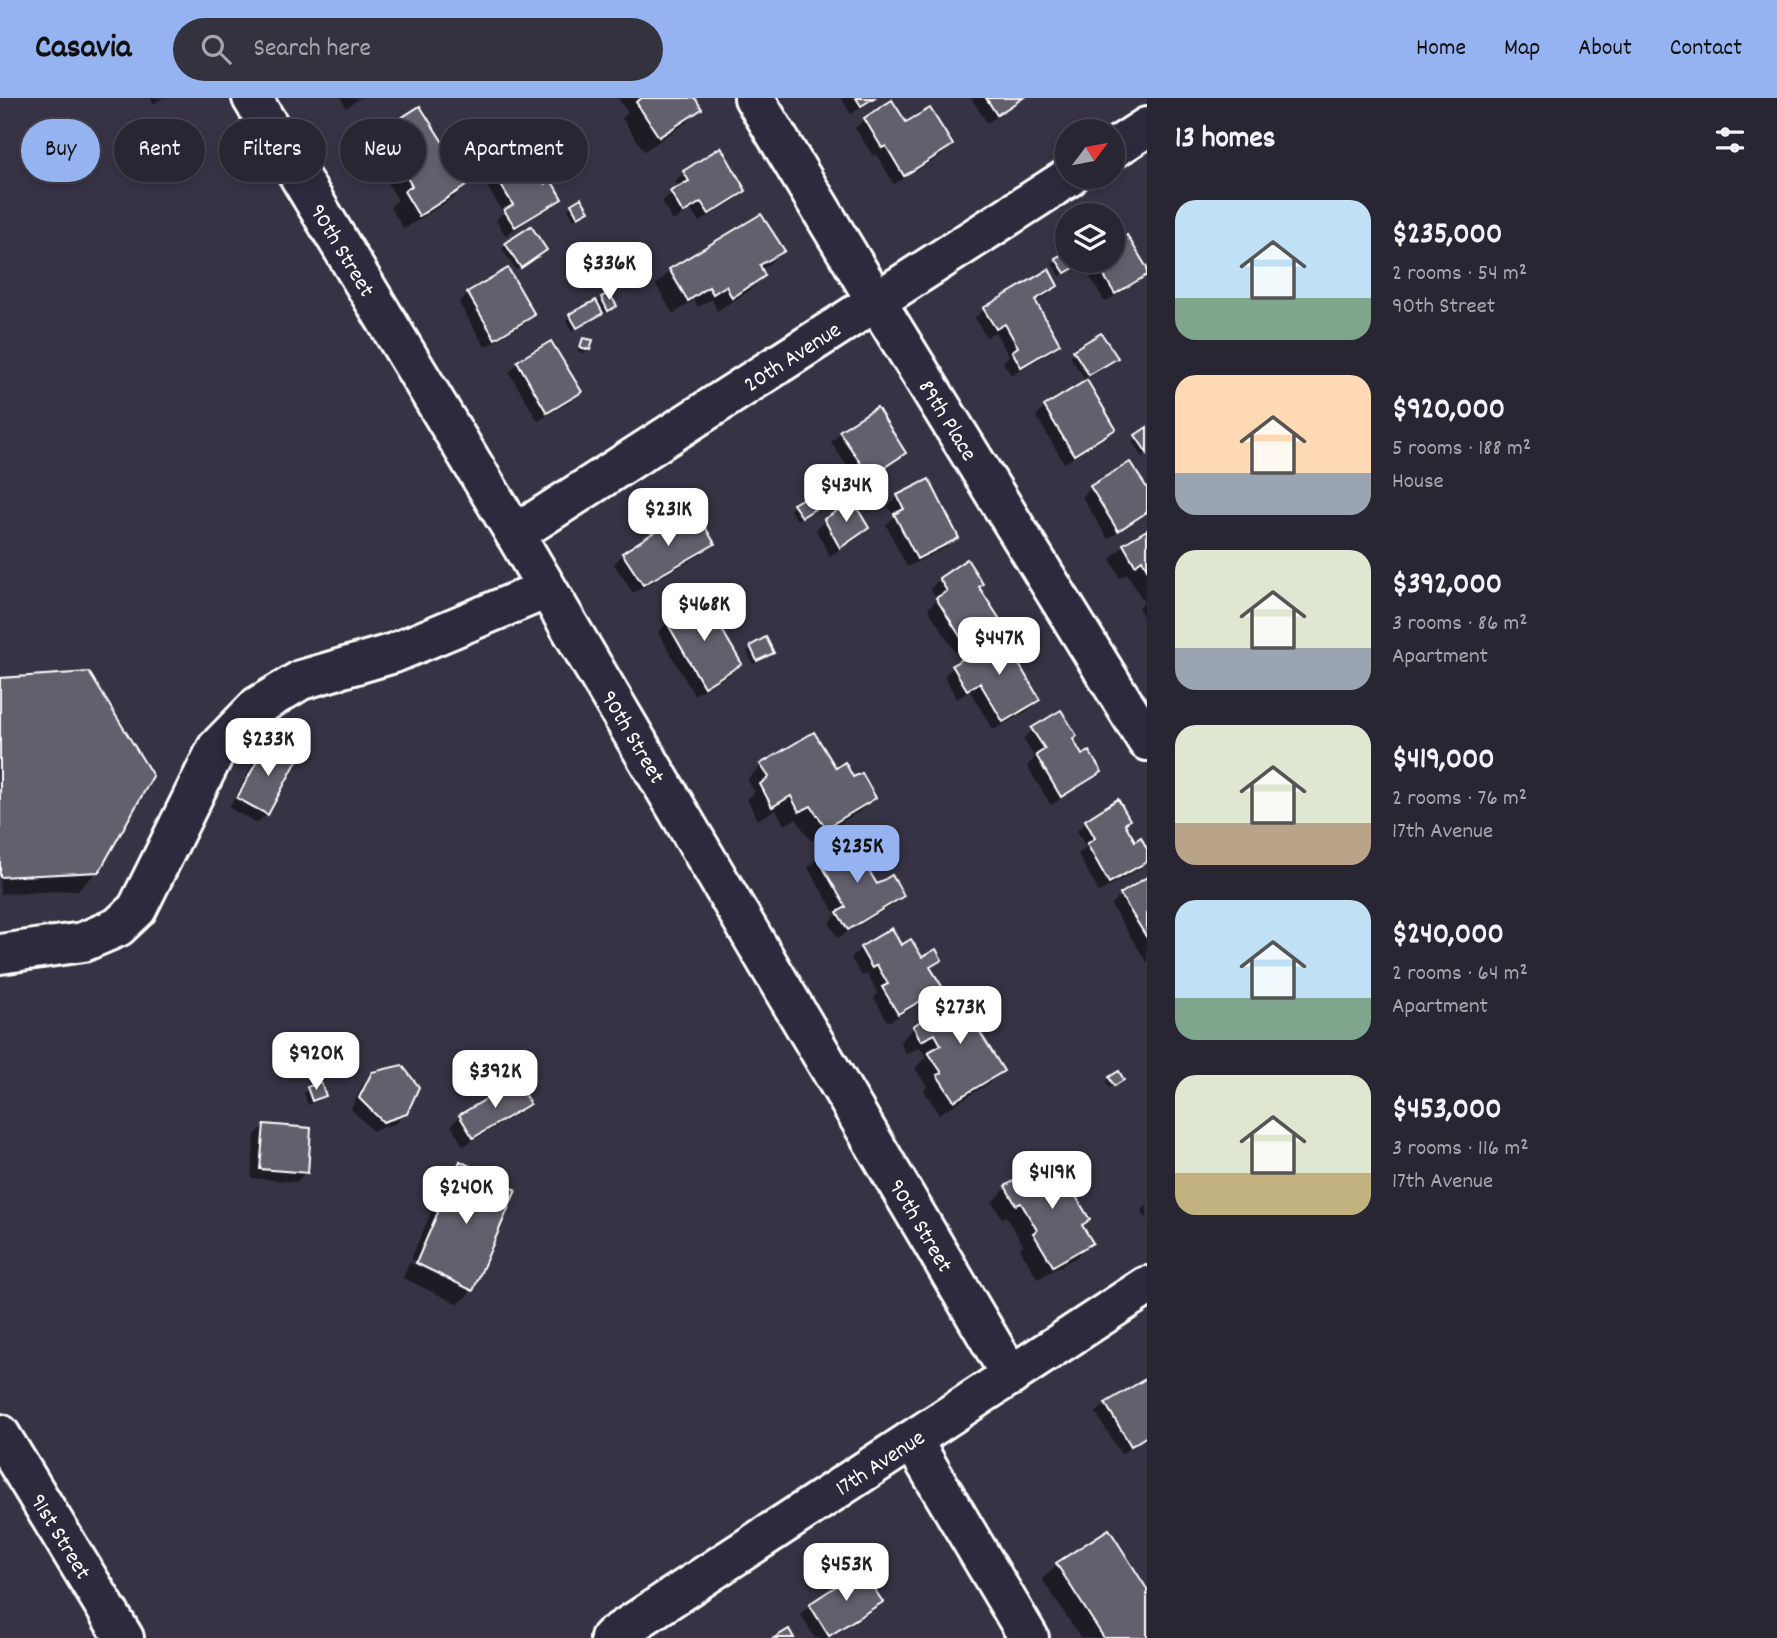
<!DOCTYPE html>
<meta charset="utf-8">
<style>
:root{--surface:#292634;--page:#353240;--text:#f1f3f6;--muted:#a5a5ac;--line:#45434f;--accent:#95b2f1}
body{margin:0;font-family:Dekko,sans-serif;background:var(--page);color:var(--text);height:100vh;display:flex;flex-direction:column;font-size:26px;white-space:nowrap}
*{box-sizing:border-box;margin:0}
p{font-size:23px;color:var(--muted)}
.icon{flex:none;width:38px;height:38px;fill:none;stroke:currentColor;stroke-width:2;stroke-linecap:round;stroke-linejoin:round}
.map{position:relative;flex:1;overflow:hidden}
.drawer{display:flex;flex-direction:column;background:var(--surface);width:630px}
.drawer>*{flex:none}
.top-card{position:absolute;left:21px;top:21px;width:665px;height:63px;display:flex;gap:14px}
.needle{width:46px;rotate:58deg}
.controls{position:absolute;left:1055px;top:21px;display:grid;gap:14px}
.controls a{display:grid;place-items:center;width:70px;height:70px;border-radius:50%;background:var(--surface);box-shadow:0 4px 10px #0003,0 0 0 2px var(--line);font-size:35px}
.price{position:absolute;translate:-50% -60px;padding:0 16px;border-radius:14px;background:#fff;color:#222;font-size:23px;line-height:46px;filter:drop-shadow(0 2px 4px #0008)}
.price::after{content:'';position:absolute;left:50%;top:42px;width:21px;height:16px;margin-left:-10px;background:inherit;clip-path:polygon(0 0,100% 0,50% 100%)}
.price.current{background:var(--accent);color:#111}
ul{padding:0;list-style:none}
li{display:flex;align-items:center;gap:21px;height:175px;padding:0 28px}
li span{display:grid;place-items:center;flex:none;width:196px;height:140px;border-radius:21px;color:#555}
li>.icon{margin-inline-start:auto}
span .icon{width:84px;height:84px;fill:#fffc;stroke-width:1}
li b{font-size:30px}
h2{display:flex;justify-content:space-between;align-items:center;height:84px;padding:0 28px;font-size:30px}
.chip{padding:0 24px;border-radius:32px;background:var(--surface);box-shadow:0 4px 10px #0003,0 0 0 2px var(--line);font-size:24px;line-height:63px}
.chip.current{background:var(--accent);color:#111}
header{display:flex;align-items:center;gap:42px;box-sizing:border-box;height:98px;padding:0 35px;background:var(--accent);color:#111}
header strong{font-size:33px}
nav{display:flex;gap:38px;margin-inline-start:auto;font-size:24px}
.search{width:490px;height:63px;background:var(--page);display:flex;align-items:center;gap:18px;box-sizing:border-box;padding:0 24px;border-radius:38px;color:var(--muted);font-size:26px}
main{display:flex;flex:1;min-height:0}
.map>svg:first-child{display:block}
.shadow{fill:#0007}
.building{fill:#635f6d;stroke:#fff;stroke-width:2}
.lines{fill:none;stroke-linecap:round;stroke-linejoin:round}
.minor-casing{stroke:#fff;stroke-width:44}
.minor{stroke:#2f2a3d;stroke-width:38}
.labels{text-anchor:middle;stroke-width:5;stroke-linejoin:round;paint-order:stroke}
.street-label{font-size:23px;fill:#fff;stroke:#2f2a3d}
</style>
<header>
<strong>Casavia</strong>
<div class="search"><svg class="icon" aria-label="search" viewBox="0 0 24 24"><circle cx="10" cy="10" r="6"/><path d="M15 15l6 6"/></svg>Search here</div>
<nav><a>Home</a><a>Map</a><a>About</a><a>Contact</a></nav>
</header>
<main>
<div class="map">
<svg width="1147" height="1540" viewBox="0 0 1147 1540">
<rect width="100%" height="100%" fill="#373345"/>
<filter id="ink" filterUnits="userSpaceOnUse"><feTurbulence type="fractalNoise" baseFrequency=".0143" numOctaves="2"/><feDisplacementMap in="SourceGraphic" scale="14" xChannelSelector="R" yChannelSelector="G"/><feConvolveMatrix kernelMatrix="1 2 1 2 8 2 1 2 1" color-interpolation-filters="sRGB"/></filter>
<g filter="url(#ink)">
<g class="shadow">
<path d="M150,0H163L154,6Z"/>
<path d="M341,0H360L346,10Z"/>
<path d="M618,0H693L700,11L686,25L644,53L622,20L628,15Z"/>
<path d="M841,0H876L851,16Z"/>
<path d="M971,0H1025L987,25Z"/>
<path d="M865,21L906,26L951,47L942,57L894,86L876,56L873,58L855,30Z"/>
<path d="M372,40L467,86L453,100L404,131L390,109L398,102L380,73L372,78L358,54Z"/>
<path d="M493,73L560,101L550,110L505,137L496,122L503,115L484,83Z"/>
<path d="M684,74L744,93L735,102L699,124L691,112L673,123L662,104L671,95L679,90L675,84Z"/>
<path d="M572,107L587,113L574,122L568,111Z"/>
<path d="M506,147L540,156L516,172L502,151Z"/>
<path d="M1113,148L1147,175L1138,184L1105,204L1084,169L1091,163H1113Z"/>
<path d="M782,153L768,167L760,172L763,178L749,193L717,213L712,201L698,209L694,202L673,216L656,187L670,173Z"/>
<path d="M622,158L638,163L624,173L617,162Z"/>
<path d="M1056,162L1074,163L1076,166L1060,178L1052,166Z"/>
<path d="M633,177L644,184L634,190L629,182Z"/>
<path d="M1056,188L1047,198L1034,205L1058,246L1049,255L1011,277L1003,264L1009,258L995,234L986,239L975,220L984,211Z"/>
<path d="M468,195L533,217L524,226L485,249L459,205Z"/>
<path d="M602,201L615,208L611,212L603,216L602,214L597,219L572,233L566,222L570,218L596,206Z"/>
<path d="M583,242L589,251L584,255L577,253L579,246Z"/>
<path d="M1074,254L1116,260L1111,264L1084,280L1070,258Z"/>
<path d="M518,265L580,294L570,304L538,323L509,274Z"/>
<path d="M1045,309L1114,331L1105,340L1064,365L1036,318Z"/>
<path d="M1147,332V356L1142,359L1132,343Z"/>
<path d="M840,335L904,354L895,364L860,388L831,344Z"/>
<path d="M1091,390L1147,393V415L1108,441L1082,399Z"/>
<path d="M898,399L957,439L947,449L907,469L886,427L894,419L888,408Z"/>
<path d="M794,408L808,415L797,422L790,412Z"/>
<path d="M825,422L867,430L858,440L830,458L816,432Z"/>
<path d="M671,432L713,445L704,455L633,495L614,466L623,456Z"/>
<path d="M1147,434V525L1138,510L1144,504L1127,476L1120,480L1110,461L1124,447Z"/>
<path d="M967,464L978,490L999,523L989,532L955,554L928,511L937,501L930,491L940,481Z"/>
<path d="M667,525L740,566L730,576L694,597L658,534Z"/>
<path d="M751,549L772,555L768,559L753,566L747,553Z"/>
<path d="M1012,557L1038,602L1029,612L993,632L970,593L957,601L944,578L953,569Z"/>
<path d="M0,582L98,773L78,792L0,796Z"/>
<path d="M1033,632L1071,642L1082,659L1099,673L1090,683L1051,707L1027,668L1035,660L1023,641Z"/>
<path d="M269,645L267,716L257,725L229,710L259,654Z"/>
<path d="M762,667L835,673L852,681L874,699L859,714L811,743L796,721L784,727L776,711L758,722L747,702L755,694L747,682Z"/>
<path d="M1086,724L1123,726L1135,745L1147,754V763L1141,770L1099,794L1078,756L1086,749L1077,733Z"/>
<path d="M818,760L876,788L902,798L893,807L838,840L829,825L836,817L808,770Z"/>
<path d="M1147,781V865L1111,807L1121,797Z"/>
<path d="M891,833L901,849L921,862H940L930,872L940,890L931,899L888,924L874,900L878,895L867,876L862,878L851,860L861,850Z"/>
<path d="M985,925L977,933L1002,973L987,987L939,1016L924,992L927,989L915,970L926,959L920,949L906,956L900,944L914,929Z"/>
<path d="M373,976L406,1015L396,1025L373,1033L351,1011L363,986Z"/>
<path d="M1110,980L1122,982L1109,990L1106,984Z"/>
<path d="M308,991L324,998L320,1002L308,1007L304,995Z"/>
<path d="M528,1005L519,1015L463,1048L451,1027L460,1018Z"/>
<path d="M265,1027L306,1074L296,1084L251,1080L255,1037Z"/>
<path d="M460,1065L472,1192L458,1206L403,1180L409,1164L468,1192V1188L411,1161L446,1079Z"/>
<path d="M1006,1090L1088,1122L1081,1128L1091,1145L1076,1159L1038,1181L1020,1151L1023,1147L1006,1118L1002,1120L992,1104Z"/>
<path d="M1147,1107V1121L1141,1113Z"/>
<path d="M1147,1282V1339L1121,1356L1096,1315L1106,1306Z"/>
<path d="M1108,1434L1147,1494V1540H1081L1042,1481L1057,1466Z"/>
<path d="M880,1504L871,1513L828,1540H815L800,1516L810,1507Z"/>
</g>
<g class="building">
<path d="M642,0H695L702,11L659,39L636,4Z"/>
<path d="M856,0H874L861,8Z"/>
<path d="M986,0H1023L997,17Z"/>
<path d="M892,2L906,24L930,10L953,47L904,78L886,48L882,50L864,20Z"/>
<path d="M420,8L469,86L419,118L404,93L412,88L395,60L387,65L371,39Z"/>
<path d="M721,49L746,93L709,116L701,104L683,115L670,93L689,83L683,73Z"/>
<path d="M525,52L545,86L551,82L562,101L515,129L504,112L513,107L492,72Z"/>
<path d="M581,100L589,113L578,119L571,106Z"/>
<path d="M761,116L785,153L760,167L765,178L732,200L726,188L713,196L709,189L688,203L669,171Z"/>
<path d="M531,128L547,152L521,170L505,145Z"/>
<path d="M1127,137L1147,170V177L1115,196L1095,163H1113V146Z"/>
<path d="M632,150L640,164L629,170L621,157Z"/>
<path d="M1068,153V163H1076L1079,167L1065,175L1055,160Z"/>
<path d="M644,169L651,180L639,187L632,176Z"/>
<path d="M508,170L535,217L495,241L467,194Z"/>
<path d="M1049,171L1058,188L1035,202L1060,246L1021,269L1012,253L1018,249L1005,226L996,231L983,210Z"/>
<path d="M609,195L617,208L608,213L601,199Z"/>
<path d="M596,202L603,215L577,230L569,216Z"/>
<path d="M1101,235L1118,260L1089,277L1073,252Z"/>
<path d="M583,240L593,242L590,252L580,249Z"/>
<path d="M551,243L582,294L547,315L517,263Z"/>
<path d="M1087,282L1116,331L1074,357L1044,308Z"/>
<path d="M877,309L906,355L870,379L839,333Z"/>
<path d="M1147,329V355L1135,337Z"/>
<path d="M1130,364L1147,390V414L1118,433L1090,388Z"/>
<path d="M929,381L959,440L917,461L894,416L904,411L897,397Z"/>
<path d="M807,398L815,411L802,419L793,406Z"/>
<path d="M853,403L869,430L840,450L824,421Z"/>
<path d="M697,415L715,446L643,487L622,455L670,424L672,430Z"/>
<path d="M1147,432V471L1142,462L1135,467L1123,446Z"/>
<path d="M967,461L983,486L979,489L1001,523L965,546L936,500L947,493L939,480Z"/>
<path d="M704,501L742,566L704,589L666,523Z"/>
<path d="M1011,534L1020,551L1013,556L1040,602L1003,624L980,585L967,592L952,567Z"/>
<path d="M766,539L774,555L757,563L750,548Z"/>
<path d="M89,574L153,678L99,774L0,779V580Z"/>
<path d="M1061,612L1077,638L1073,641L1082,657L1089,653L1102,674L1061,699L1036,657L1045,651L1031,630Z"/>
<path d="M814,634L836,670L845,664L853,679L862,675L876,700L826,730L811,708L799,714L791,698L772,709L760,686L769,679L760,666Z"/>
<path d="M268,643L299,659L268,717L237,700Z"/>
<path d="M1118,701L1130,722L1125,726L1135,743L1141,739L1147,751V764L1109,785L1087,746L1095,740L1085,722Z"/>
<path d="M849,740L877,786L892,777L904,798L848,832L837,814L846,809L817,759Z"/>
<path d="M1147,779V840L1120,796Z"/>
<path d="M892,830L901,847L911,841L922,859L936,851L942,862L930,869L943,890L898,916L882,889L888,886L877,867L872,870L860,849Z"/>
<path d="M968,893L987,925L978,931L1004,973L954,1003L937,977L942,975L928,954L941,947L935,936L921,943L913,928Z"/>
<path d="M402,967L419,989L407,1016L383,1024L359,1000L372,974Z"/>
<path d="M1119,973L1124,982L1114,988L1109,979Z"/>
<path d="M517,983L530,1006L473,1040L459,1017Z"/>
<path d="M321,984L326,998L312,1003L307,989Z"/>
<path d="M264,1026L311,1030L308,1075L260,1071Z"/>
<path d="M1053,1060L1090,1122L1082,1127L1093,1145L1053,1168L1033,1135L1037,1132L1021,1105L1016,1107L1005,1088Z"/>
<path d="M460,1063L516,1092L473,1193L416,1165Z"/>
<path d="M1147,1280V1338L1131,1348L1105,1305Z"/>
<path d="M1109,1431L1147,1491V1540H1104L1056,1465Z"/>
<path d="M861,1472L883,1504L829,1538L809,1506Z"/>
<path d="M789,1531L794,1540H774Z"/>
</g>
<g class="lines">
<g class="minor-casing">
<g id="minor">
<path id="s1" d="M252,0L515,436L1011,1278"/>
<path id="s2" d="M754,0L876,203L1147,643"/>
<path d="M1113,51L1147,29"/>
<path id="s3" d="M515,436L1069,79"/>
<path d="M0,856L83,844L118,829L137,811L217,650L258,608L301,582L394,555L547,491"/>
<path id="s4" d="M0,1336L124,1540"/>
<path d="M912,1342L1029,1540"/>
<path id="s5" d="M610,1540L1147,1188"/>
</g>
</g>
<use href="#minor" class="minor"/>
</g>
</g>
<g class="labels">
<g class="street-label">
<text dy="8" stroke="none"><textPath href="#s1" startOffset="177">90th Street</textPath></text>
<text dy="8" stroke="none"><textPath href="#s3" startOffset="329">20th Avenue</textPath></text>
<text dy="8" stroke="none"><textPath href="#s2" startOffset="376">89th Place</textPath></text>
<text dy="8" stroke="none"><textPath href="#s1" startOffset="744">90th Street</textPath></text>
<text dy="8" stroke="none"><textPath href="#s1" startOffset="1311">90th Street</textPath></text>
<text dy="8" stroke="none"><textPath href="#s5" startOffset="322">17th Avenue</textPath></text>
<text dy="8" stroke="none"><textPath href="#s4" startOffset="119">91st Street</textPath></text>
</g>
</g>
</svg>
<div class="controls">
<a><svg class="needle" viewBox="-14 -14 28 28"><path d="M0-13l5 13h-10z" fill="#e53935"/><path d="M0 13l5-13h-10z" fill="#a5a5ac"/></svg></a>
<a><svg class="icon" aria-label="layers" viewBox="0 0 24 24"><path d="M12 4l9 5-9 5-9-5zM3 14l9 5 9-5"/></svg></a>
</div>
<b class="price" style="left:609px;top:204px">$336K</b>
<b class="price" style="left:846px;top:426px">$434K</b>
<b class="price" style="left:668px;top:450px">$231K</b>
<b class="price" style="left:704px;top:545px">$468K</b>
<b class="price" style="left:999px;top:579px">$447K</b>
<b class="price" style="left:268px;top:680px">$233K</b>
<b class="price current" style="left:857px;top:787px">$235K</b>
<b class="price" style="left:960px;top:948px">$273K</b>
<b class="price" style="left:316px;top:994px">$920K</b>
<b class="price" style="left:495px;top:1012px">$392K</b>
<b class="price" style="left:1052px;top:1113px">$419K</b>
<b class="price" style="left:466px;top:1128px">$240K</b>
<b class="price" style="left:846px;top:1505px">$453K</b>
<div class="top-card">
<a class="chip current">Buy</a>
<a class="chip">Rent</a>
<a class="chip">Filters</a>
<a class="chip">New</a>
<a class="chip">Apartment</a>
</div>
</div>
<section class="drawer">
<h2>13 homes<svg class="icon" aria-label="filters" viewBox="0 0 24 24"><path d="M4 7h16M4 17h16"/><circle cx="9" cy="7" r="2"/><circle cx="15" cy="17" r="2"/></svg></h2>
<ul>
<li><span style="background:linear-gradient(#bfe0f5 70%,#7fa58c 0)"><svg class="icon" aria-label="home" viewBox="0 0 24 24"><path d="M3 11l9-7 9 7M6 9v11h12V9"/></svg></span><div><b>$235,000</b><p>2 rooms · 54 m²</p><p>90th Street</p></div></li>
<li><span style="background:linear-gradient(#ffd9b3 70%,#9aa5b1 0)"><svg class="icon" aria-label="home" viewBox="0 0 24 24"><path d="M3 11l9-7 9 7M6 9v11h12V9"/></svg></span><div><b>$920,000</b><p>5 rooms · 188 m²</p><p>House</p></div></li>
<li><span style="background:linear-gradient(#dfe7d0 70%,#9aa5b1 0)"><svg class="icon" aria-label="home" viewBox="0 0 24 24"><path d="M3 11l9-7 9 7M6 9v11h12V9"/></svg></span><div><b>$392,000</b><p>3 rooms · 86 m²</p><p>Apartment</p></div></li>
<li><span style="background:linear-gradient(#dfe7d0 70%,#b9a48a 0)"><svg class="icon" aria-label="home" viewBox="0 0 24 24"><path d="M3 11l9-7 9 7M6 9v11h12V9"/></svg></span><div><b>$419,000</b><p>2 rooms · 76 m²</p><p>17th Avenue</p></div></li>
<li><span style="background:linear-gradient(#bfe0f5 70%,#7fa58c 0)"><svg class="icon" aria-label="home" viewBox="0 0 24 24"><path d="M3 11l9-7 9 7M6 9v11h12V9"/></svg></span><div><b>$240,000</b><p>2 rooms · 64 m²</p><p>Apartment</p></div></li>
<li><span style="background:linear-gradient(#dfe7d0 70%,#c2b280 0)"><svg class="icon" aria-label="home" viewBox="0 0 24 24"><path d="M3 11l9-7 9 7M6 9v11h12V9"/></svg></span><div><b>$453,000</b><p>3 rooms · 116 m²</p><p>17th Avenue</p></div></li>
</ul>
</section>
</main>
